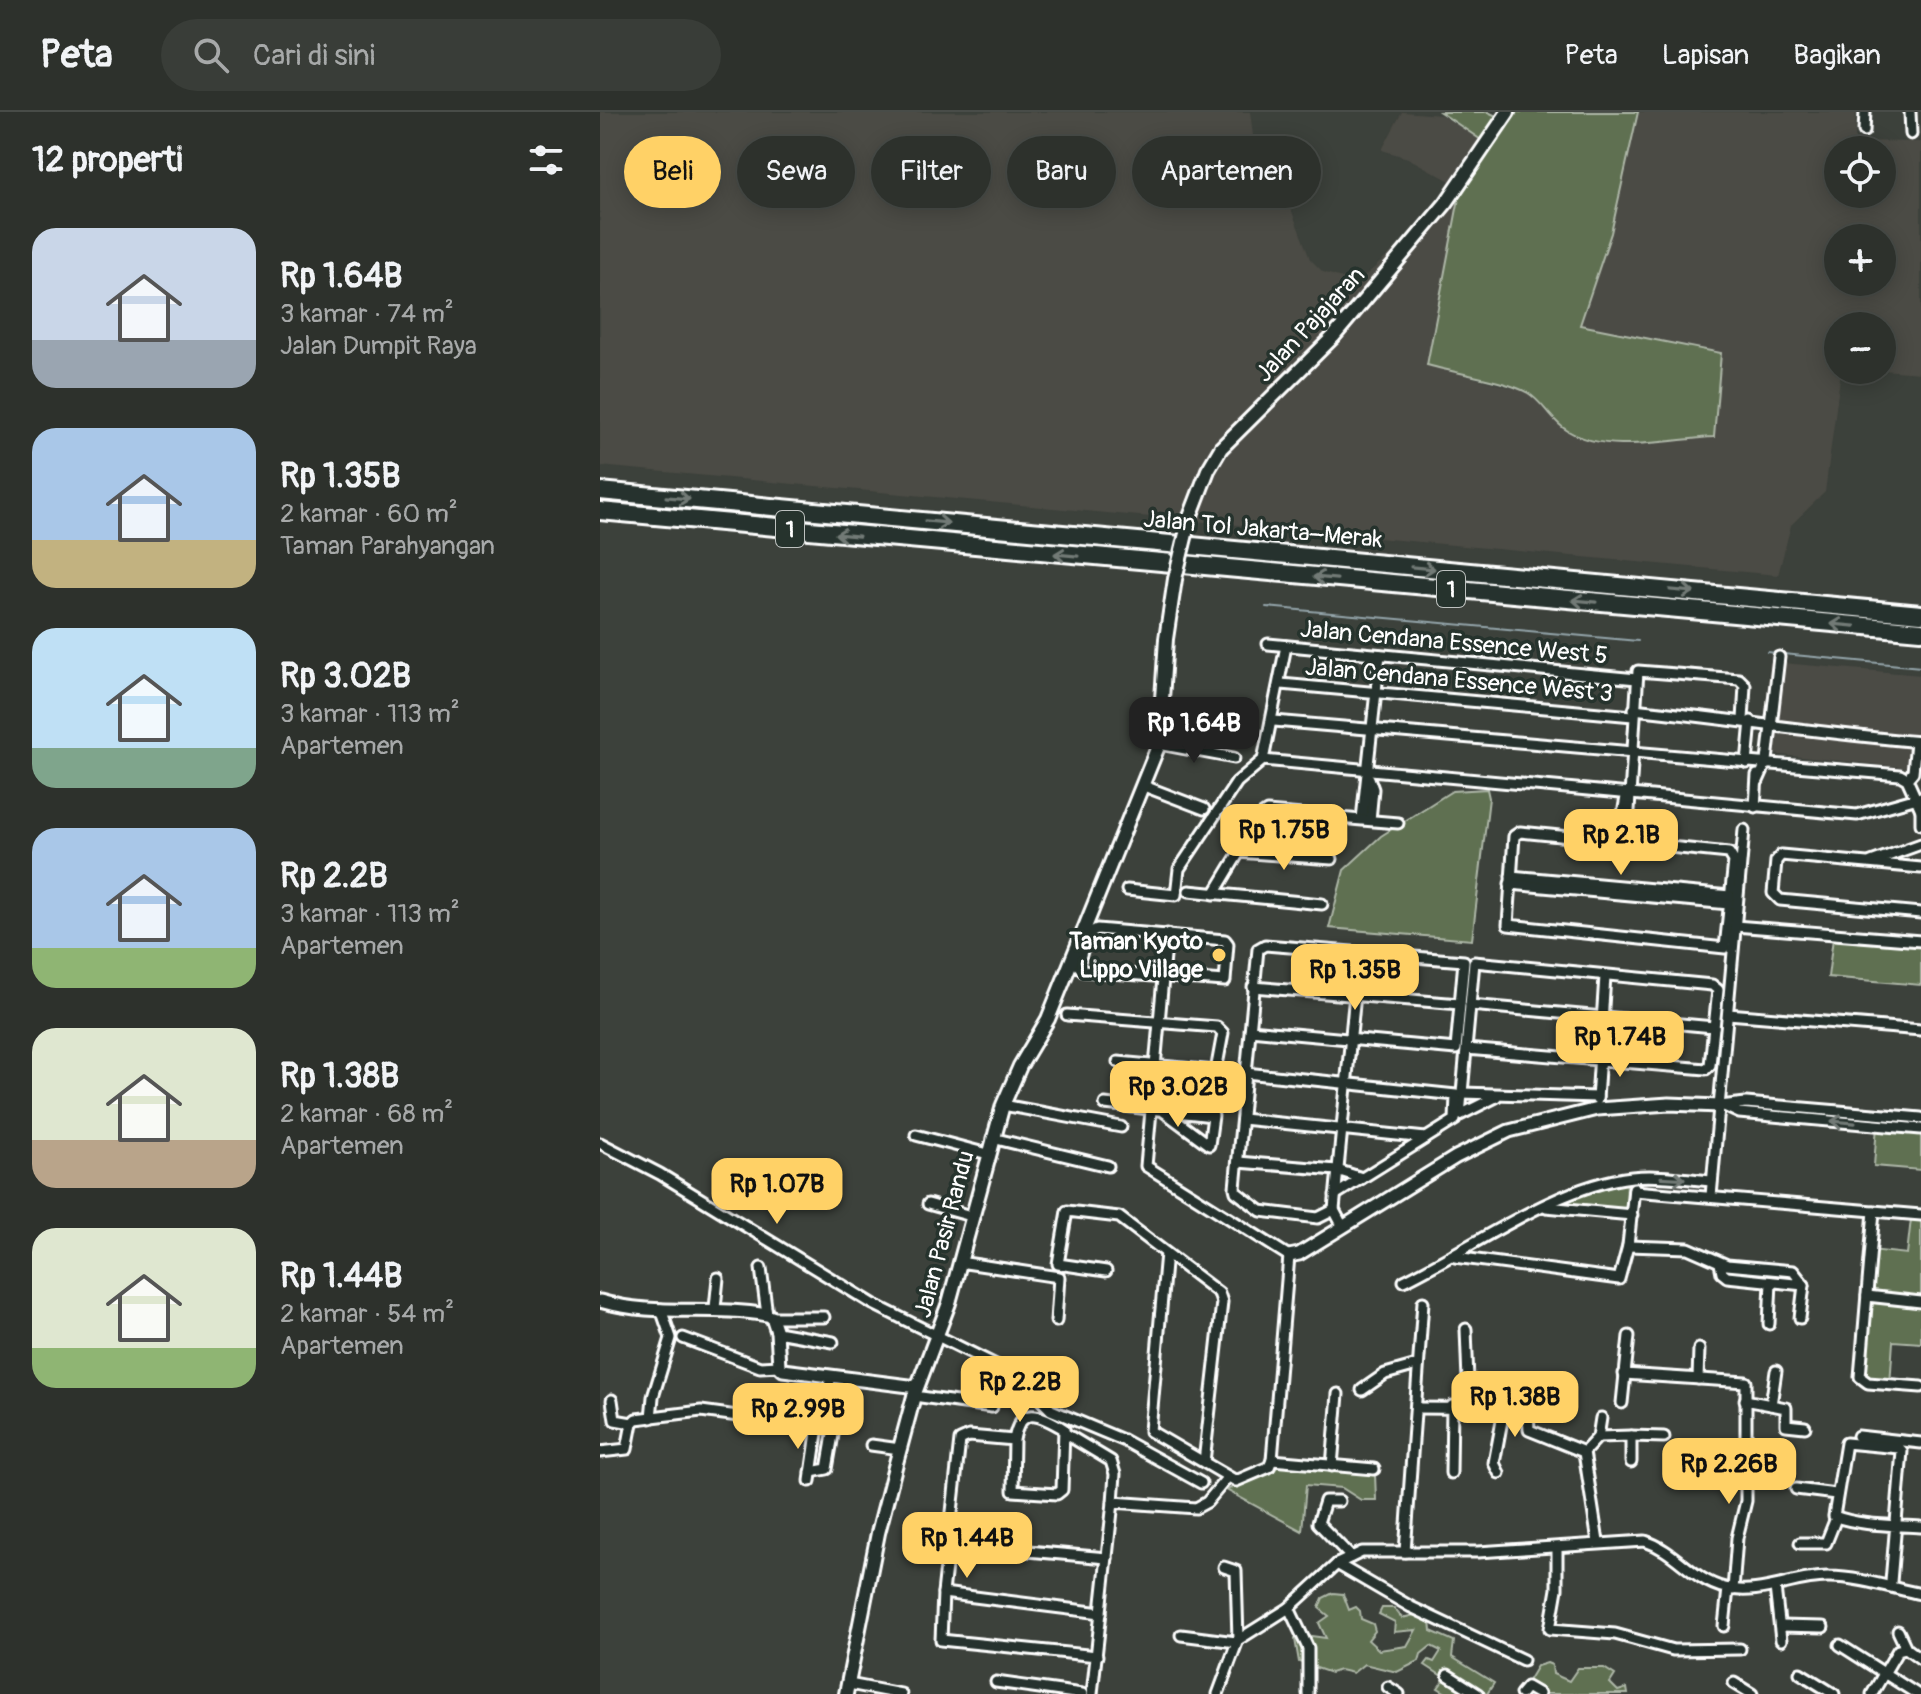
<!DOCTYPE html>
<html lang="id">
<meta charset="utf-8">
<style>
:root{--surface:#2d312c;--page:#393d38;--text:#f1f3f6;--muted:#a7a9a9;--line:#484c48;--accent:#ffd166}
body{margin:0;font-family:Pangolin,sans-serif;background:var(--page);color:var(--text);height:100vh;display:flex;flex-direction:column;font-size:30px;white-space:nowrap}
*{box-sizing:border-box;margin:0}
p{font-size:26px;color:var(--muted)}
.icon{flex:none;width:44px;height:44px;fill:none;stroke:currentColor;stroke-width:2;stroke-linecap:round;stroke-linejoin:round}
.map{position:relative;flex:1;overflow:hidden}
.panel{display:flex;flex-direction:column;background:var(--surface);width:600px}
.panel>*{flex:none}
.top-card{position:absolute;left:24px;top:24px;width:760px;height:72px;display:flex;gap:16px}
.buttons{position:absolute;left:1224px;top:24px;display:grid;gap:16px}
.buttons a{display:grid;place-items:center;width:72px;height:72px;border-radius:50%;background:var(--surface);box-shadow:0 4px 20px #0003,0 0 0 2px var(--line);font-size:40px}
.price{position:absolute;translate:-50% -68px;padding:0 18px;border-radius:16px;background:var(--accent);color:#111;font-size:26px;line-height:52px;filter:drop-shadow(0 2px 4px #0008)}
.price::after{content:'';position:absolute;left:50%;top:48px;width:24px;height:18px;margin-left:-12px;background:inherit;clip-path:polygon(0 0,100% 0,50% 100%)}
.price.on{background:#222;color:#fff}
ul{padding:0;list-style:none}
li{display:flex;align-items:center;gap:24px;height:200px;padding:0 32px}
li span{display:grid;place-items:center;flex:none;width:224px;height:160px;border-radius:24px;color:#555}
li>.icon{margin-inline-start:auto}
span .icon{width:96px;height:96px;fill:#fffc;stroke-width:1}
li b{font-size:34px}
h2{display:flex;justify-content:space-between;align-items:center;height:96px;padding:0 32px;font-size:34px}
.pill{padding:0 28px;border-radius:36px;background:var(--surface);box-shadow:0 4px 20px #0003,0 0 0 2px var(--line);font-size:28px;line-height:72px}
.pill.on{background:var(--accent);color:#111}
header{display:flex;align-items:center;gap:48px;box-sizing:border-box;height:112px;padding:0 40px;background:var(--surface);border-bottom:2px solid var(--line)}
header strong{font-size:38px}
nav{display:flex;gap:44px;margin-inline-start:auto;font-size:28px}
.search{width:560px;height:72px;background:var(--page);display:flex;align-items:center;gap:20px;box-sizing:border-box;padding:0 28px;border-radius:44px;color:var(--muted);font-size:30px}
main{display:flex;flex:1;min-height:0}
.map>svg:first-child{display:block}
.built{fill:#4c4b45;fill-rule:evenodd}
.green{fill:#5e6f51;stroke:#aeb7a8;stroke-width:2}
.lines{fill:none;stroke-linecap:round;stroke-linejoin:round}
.stream{stroke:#94a5ab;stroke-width:2}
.minor-casing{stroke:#fff;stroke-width:15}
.tertiary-casing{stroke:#fff;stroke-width:17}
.secondary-casing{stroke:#fff;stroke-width:18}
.motorway-casing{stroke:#fff;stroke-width:22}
.minor{stroke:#26332d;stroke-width:9}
.tertiary{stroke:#26332d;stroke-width:11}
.secondary{stroke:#26332d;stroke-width:12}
.motorway{stroke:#26332d;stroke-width:16}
.secondary-bridge-casing{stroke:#fff;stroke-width:18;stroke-linecap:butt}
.secondary-bridge{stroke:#26332d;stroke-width:12}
.oneway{stroke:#727a76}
.poi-dot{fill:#ffd166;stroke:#26332d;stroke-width:3}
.labels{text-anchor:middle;stroke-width:7;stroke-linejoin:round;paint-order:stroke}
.shield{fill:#26332d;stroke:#bec2c0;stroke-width:2}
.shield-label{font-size:22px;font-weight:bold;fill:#fff}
.street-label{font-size:24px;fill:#fff;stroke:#26332d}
.poi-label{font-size:24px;font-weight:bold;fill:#fff;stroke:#26332d;text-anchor:end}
</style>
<header>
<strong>Peta</strong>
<div class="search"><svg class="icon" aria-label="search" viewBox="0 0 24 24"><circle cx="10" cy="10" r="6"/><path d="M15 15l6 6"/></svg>Cari di sini</div>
<nav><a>Peta</a><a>Lapisan</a><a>Bagikan</a></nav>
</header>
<main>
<section class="panel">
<h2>12 properti<svg class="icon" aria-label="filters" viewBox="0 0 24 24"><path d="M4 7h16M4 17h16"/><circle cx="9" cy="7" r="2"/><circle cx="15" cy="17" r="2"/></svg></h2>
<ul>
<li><span style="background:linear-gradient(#c9d6e8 70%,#9aa5b1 0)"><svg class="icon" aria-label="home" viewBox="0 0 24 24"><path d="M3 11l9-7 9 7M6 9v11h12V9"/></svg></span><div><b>Rp 1.64B</b><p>3 kamar · 74 m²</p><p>Jalan Dumpit Raya</p></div></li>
<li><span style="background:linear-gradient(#a9c7e8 70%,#c2b280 0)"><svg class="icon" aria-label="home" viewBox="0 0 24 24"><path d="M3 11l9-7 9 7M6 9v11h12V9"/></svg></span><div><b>Rp 1.35B</b><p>2 kamar · 60 m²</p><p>Taman Parahyangan</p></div></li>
<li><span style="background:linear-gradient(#bfe0f5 75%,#7fa58c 0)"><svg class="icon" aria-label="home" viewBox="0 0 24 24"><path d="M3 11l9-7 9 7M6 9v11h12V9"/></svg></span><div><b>Rp 3.02B</b><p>3 kamar · 113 m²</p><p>Apartemen</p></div></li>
<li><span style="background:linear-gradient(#a9c7e8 75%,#8fb573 0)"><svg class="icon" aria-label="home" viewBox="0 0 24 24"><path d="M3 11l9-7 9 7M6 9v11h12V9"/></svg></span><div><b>Rp 2.2B</b><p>3 kamar · 113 m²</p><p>Apartemen</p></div></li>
<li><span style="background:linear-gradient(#dfe7d0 70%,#b9a48a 0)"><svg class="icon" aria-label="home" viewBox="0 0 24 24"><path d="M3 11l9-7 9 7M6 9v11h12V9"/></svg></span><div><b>Rp 1.38B</b><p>2 kamar · 68 m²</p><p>Apartemen</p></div></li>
<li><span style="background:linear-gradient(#dfe7d0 75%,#8fb573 0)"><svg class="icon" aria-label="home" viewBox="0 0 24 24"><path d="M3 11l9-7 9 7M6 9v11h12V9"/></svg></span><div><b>Rp 1.44B</b><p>2 kamar · 54 m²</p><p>Apartemen</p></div></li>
</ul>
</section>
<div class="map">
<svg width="1321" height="1582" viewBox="0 0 1321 1582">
<rect width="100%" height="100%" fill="#3c413b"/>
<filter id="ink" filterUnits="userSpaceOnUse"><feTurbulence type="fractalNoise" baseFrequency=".0125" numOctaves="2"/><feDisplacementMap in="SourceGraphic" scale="16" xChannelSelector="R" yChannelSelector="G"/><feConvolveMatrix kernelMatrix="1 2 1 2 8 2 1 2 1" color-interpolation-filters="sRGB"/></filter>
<g filter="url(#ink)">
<g class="built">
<path d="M0,0H650L654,31L683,76L710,147L723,160L744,167L765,164L827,109L852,70L808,46L782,38L802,0L841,3L891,34L827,253L927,280L969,320L1052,333L1079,326L1114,325L1120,241L979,214L1011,121L1038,0H1256L1255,29L1321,30V261L1282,258V214H1238L1241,258L1225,380L1191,413L1178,463L0,354ZM1238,38H1282V82H1238ZM1238,126H1282V170H1238Z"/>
<path d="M1170,550L1321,563V657L1161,641Z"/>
</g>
<g class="green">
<path d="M840,0H888L909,10L916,0H1038L1011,121L980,213L1121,241L1114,325C1071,327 1008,343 968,319C952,310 943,290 928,281C908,269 851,260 827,253L859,86L890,34Z"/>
<path d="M887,677L889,686L872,828L729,816L744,758L781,724L852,679Z"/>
<path d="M1233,826L1321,834V873L1228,865Z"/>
<path d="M1277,1013L1321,1017V1058L1274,1054Z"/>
<path d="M1027,1069L1026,1098L957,1093L975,1082Z"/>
<path d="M1311,1107L1321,1108V1231L1293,1229L1290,1273L1262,1269L1271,1138L1307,1142Z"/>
<path d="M678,1354L775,1362L776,1388H761L742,1376L706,1373L702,1419L626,1378L674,1359Z"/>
<path d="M733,1481L743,1482L749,1498L756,1495L760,1499L761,1507L773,1512L775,1519L768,1528L779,1538L807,1534L816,1518L794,1520L795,1510L779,1502L782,1496H794L802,1506L818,1502L830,1508L831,1519L854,1529L852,1545L894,1571L887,1582H848L838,1576L845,1566L825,1553L829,1548L834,1550L841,1539L831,1534L821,1542L819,1549L797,1560L764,1552L753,1561L740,1558L731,1561L699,1550L695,1527L704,1523L726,1526L719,1511L729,1504L719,1496L723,1486Z"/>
<path d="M947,1551L952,1553L953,1562L969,1569L978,1556H1004L1015,1563L1010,1571L1018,1579L1027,1576L1028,1582H947L928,1569L937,1554Z"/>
</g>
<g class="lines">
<g class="stream">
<path d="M666,495L1038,529"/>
<path d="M1167,540L1176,541"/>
<path d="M1183,542L1321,555"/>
</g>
<g class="minor-casing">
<g id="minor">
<path d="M1310,0L1311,22"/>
<path d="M1264,19L1265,0"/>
<path d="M668,532L1037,567"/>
<path d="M681,572L1033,604"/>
<path d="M563,597L636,615"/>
<path d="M1034,597C1130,607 1224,622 1321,630"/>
<path d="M674,609L1300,663L1307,667L1321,698"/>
<path d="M559,632L634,646"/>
<path d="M663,648L1257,703L1321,685"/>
<path d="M1147,651L1151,609"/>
<path d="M769,666L773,677L770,708"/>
<path d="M1307,667L1313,660L1316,630"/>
<path d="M1158,669L1167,649L1179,545"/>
<path d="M544,674L604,697"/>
<path d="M1155,695L1157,663"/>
<path d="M1321,697V712"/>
<path d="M762,707L780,543"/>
<path d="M920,720L1129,741L1134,749L1125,836L908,813L914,724Z"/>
<path d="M1018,730L1026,685"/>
<path d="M1027,730L1038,559L1139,567L1145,573L1143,608"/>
<path d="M638,740L732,747"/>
<path d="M1271,750L1321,732"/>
<path d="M1321,756L1181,743L1176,749L1173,781L1180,788L1321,801"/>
<path d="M911,764L1130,784"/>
<path d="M910,772L1129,792"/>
<path d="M527,778L576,783L579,757L637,670L663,648L686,534"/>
<path d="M589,779L722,792"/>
<path d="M614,782L661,704L667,700L798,711"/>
<path d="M1135,814L1321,829"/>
<path d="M497,817L625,828L628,832L625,869L483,859L478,853L487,822Z"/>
<path d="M653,875L860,892"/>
<path d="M870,893L1114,915"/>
<path d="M1128,902L1321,918"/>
<path d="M467,903L617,915L623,921L616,959L518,950"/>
<path d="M650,918L856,937L864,849L665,833L658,837L635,1076L636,1080L661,1099L718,1106L734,1098"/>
<path d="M866,937L1106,957L1110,953L1118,878L1112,873L874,850L860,1003L896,985"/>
<path d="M646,961L856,983L855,1008L735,1083"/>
<path d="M862,981L997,985"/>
<path d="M997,988L1005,864"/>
<path d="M505,992L613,1004L609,1033L563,999"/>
<path d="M403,993L521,1015"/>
<path d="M1120,994L1146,991L1321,1006"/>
<path d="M1124,994L1139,1001L1321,1017"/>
<path d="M642,1007L826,1026"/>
<path d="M316,1023L388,1042"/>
<path d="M392,1026L508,1054"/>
<path d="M0,1031L60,1062L273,1192L418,1264L451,1298L523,1328L601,1371"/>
<path d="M638,1050L737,1058L762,1066"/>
<path d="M1034,1079L1321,1103"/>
<path d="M1111,1084L1144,718"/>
<path d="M328,1092L371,1104"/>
<path d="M946,1095L1032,1103"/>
<path d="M1274,1099L1260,1265L1268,1271L1321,1275"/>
<path d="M743,1115L734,1098L759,841"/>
<path d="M1028,1134L1088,1136L1127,1153L1193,1159L1204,1173L1200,1206"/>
<path d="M566,1141L550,1319L636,1369L669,1355L672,1348L689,1144L546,1054L567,822"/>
<path d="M855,1145L1019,1167L1028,1134L1034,1076"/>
<path d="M359,1150L459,1165L456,1209"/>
<path d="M1120,1151L1122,1161L1127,1165L1204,1173"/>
<path d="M161,1156L167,1203"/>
<path d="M506,1159L458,1152L467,1099L519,1105L619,1181L622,1190L604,1350"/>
<path d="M804,1169C874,1135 955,1074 1032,1065C1058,1062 1086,1067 1112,1069"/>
<path d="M1267,1184L1321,1190"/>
<path d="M115,1196L118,1166"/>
<path d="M172,1205H224"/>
<path d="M1169,1212L1171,1170"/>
<path d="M866,1217L869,1295"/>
<path d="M177,1220L233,1230"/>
<path d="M83,1226L160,1255L179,1254"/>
<path d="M1176,1259L1171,1293L1186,1296V1313L1205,1315"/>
<path d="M1024,1262L1146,1270V1389L1137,1426L1133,1478"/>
<path d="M1098,1267L1099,1237"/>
<path d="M762,1278L785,1262L817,1253"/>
<path d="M314,1284L392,1295"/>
<path d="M12,1288L15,1308L32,1311"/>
<path d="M1145,1288L1171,1293"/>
<path d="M1022,1291L1029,1224"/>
<path d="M817,1296L928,1297L935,1271L954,1270"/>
<path d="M928,1297L929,1318L984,1340"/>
<path d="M51,1306L53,1285L71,1226L61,1197"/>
<path d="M227,1315L230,1265"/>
<path d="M466,1322L511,1349L515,1362L513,1390"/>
<path d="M1031,1324L1064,1325"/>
<path d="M1258,1324L1321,1331"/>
<path d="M998,1325L1001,1306"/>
<path d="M414,1328C420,1293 439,1302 464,1317L462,1378L457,1382L413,1379L414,1328L369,1324L360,1328L343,1481L501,1501"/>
<path d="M271,1333L300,1337"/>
<path d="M0,1340L27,1337L32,1311L36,1307L101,1299L234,1317L227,1357L211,1360"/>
<path d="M672,1348L774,1357"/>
<path d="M732,1354L738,1282"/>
<path d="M851,1361L852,1294"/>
<path d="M899,1361L894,1351L904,1298"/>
<path d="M210,1369L218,1314"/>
<path d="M1196,1377L1236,1382"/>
<path d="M739,1389H725L718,1411L751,1445"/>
<path d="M315,1429L507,1446"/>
<path d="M998,1430L984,1340L998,1325L1031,1324V1350"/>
<path d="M1200,1431H1226L1236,1406"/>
<path d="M957,1436V1477L950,1517L1015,1522L1073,1538L1140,1537"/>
<path d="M805,1440L823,1190"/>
<path d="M737,1452L811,1495L923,1548"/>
<path d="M624,1455L636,1459L638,1528"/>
<path d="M1291,1470L1302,1339L1299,1336L1246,1331L1234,1404C1260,1414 1294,1413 1321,1415"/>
<path d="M1175,1475L1181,1528"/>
<path d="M343,1481L341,1528L497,1544"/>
<path d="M689,1496L708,1536V1582"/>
<path d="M1124,1514L1128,1477"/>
<path d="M1180,1514L1223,1515"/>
<path d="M1298,1519L1306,1536"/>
<path d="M581,1523L636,1530"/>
<path d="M1240,1533L1317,1582"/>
<path d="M1200,1561L1234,1582"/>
<path d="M848,1563L878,1582"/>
<path d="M396,1570L482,1582"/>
<path d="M1134,1571L1152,1582"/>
<path d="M249,1572L301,1582"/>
<path d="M788,1575L799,1582"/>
<path d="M492,1582L513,1390L596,1396L607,1390L627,1366"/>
<path d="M618,1582L638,1528L689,1496L737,1452L762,1440H878L1045,1429C1076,1439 1092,1468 1125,1476C1160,1485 1195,1464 1229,1465C1259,1465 1292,1476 1321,1482"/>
<path d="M921,1582L927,1575L939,1582"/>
<path d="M1272,1582L1298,1538L1306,1536L1321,1547"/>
</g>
</g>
<g class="tertiary-casing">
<g id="tertiary">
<path d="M689,1144L699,1142L856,1045L909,1019L997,997L1069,992L1120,994"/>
<path d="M0,1189C54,1205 112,1193 167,1203L172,1205L177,1220L179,1254L183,1258L317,1275"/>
</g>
</g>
<g class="secondary-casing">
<g id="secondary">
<path d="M590,405L608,358L621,336L734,224L846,91L908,0"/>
<path d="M246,1582L278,1421L295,1355L314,1284L349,1191L403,993L420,954L448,907L559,632L566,527L575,467"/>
</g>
</g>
<g class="motorway-casing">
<g id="motorway">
<path d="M0,379L1321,502"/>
<path d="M0,399L1321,519"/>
</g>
</g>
<use href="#minor" class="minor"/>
<use href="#tertiary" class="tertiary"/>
<use href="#secondary" class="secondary"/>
<use href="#motorway" class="motorway"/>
<g class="secondary-bridge-casing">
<path id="secondary-bridge" d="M575,467L590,405"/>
</g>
<use href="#secondary-bridge" class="secondary-bridge"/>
</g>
<defs><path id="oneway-shaft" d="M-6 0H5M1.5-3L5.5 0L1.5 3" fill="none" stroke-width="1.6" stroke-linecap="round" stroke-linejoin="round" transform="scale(2)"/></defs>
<g class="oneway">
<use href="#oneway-shaft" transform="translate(78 386) rotate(5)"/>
<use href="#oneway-shaft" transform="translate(337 410) rotate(5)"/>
<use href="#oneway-shaft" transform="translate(247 423) rotate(-175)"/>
<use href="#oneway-shaft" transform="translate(466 443) rotate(-175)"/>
<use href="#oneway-shaft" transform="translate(823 456) rotate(5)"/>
<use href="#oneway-shaft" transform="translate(725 466) rotate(-175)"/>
<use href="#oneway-shaft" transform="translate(1082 479) rotate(5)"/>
<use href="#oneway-shaft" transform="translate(984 489) rotate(-175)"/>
<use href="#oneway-shaft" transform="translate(1243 513) rotate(-175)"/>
<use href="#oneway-shaft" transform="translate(1243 1010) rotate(-175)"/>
<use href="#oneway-shaft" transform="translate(1073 1066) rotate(3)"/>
</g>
</g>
<circle class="poi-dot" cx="619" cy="843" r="8"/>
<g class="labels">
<g class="shield">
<rect x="176" y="399" width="28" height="36" rx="6"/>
<rect x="837" y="459" width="28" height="36" rx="6"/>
</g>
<g class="shield-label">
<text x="190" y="425">1</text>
<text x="851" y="485">1</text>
</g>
<g class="street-label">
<text transform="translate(710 212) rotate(-47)" y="8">Jalan Pajajaran</text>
<text transform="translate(663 417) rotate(5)" y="8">Jalan Tol Jakarta–Merak</text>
<text transform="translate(854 530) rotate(5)" y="8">Jalan Cendana Essence West 5</text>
<text transform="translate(859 568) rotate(5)" y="8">Jalan Cendana Essence West 3</text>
<text transform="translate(344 1122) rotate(-75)" y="8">Jalan Pasir Randu</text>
</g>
<g class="poi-label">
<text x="603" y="837">Taman Kyoto<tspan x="603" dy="28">Lippo Village</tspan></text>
</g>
</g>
</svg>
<div class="buttons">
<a><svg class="icon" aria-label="locate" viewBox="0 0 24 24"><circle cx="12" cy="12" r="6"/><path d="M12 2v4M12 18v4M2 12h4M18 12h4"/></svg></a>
<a>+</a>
<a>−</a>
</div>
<b class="price on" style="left:594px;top:653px">Rp 1.64B</b>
<b class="price" style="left:684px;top:760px">Rp 1.75B</b>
<b class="price" style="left:1021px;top:765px">Rp 2.1B</b>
<b class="price" style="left:755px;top:900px">Rp 1.35B</b>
<b class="price" style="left:1020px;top:967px">Rp 1.74B</b>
<b class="price" style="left:578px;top:1017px">Rp 3.02B</b>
<b class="price" style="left:177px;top:1114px">Rp 1.07B</b>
<b class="price" style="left:420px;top:1312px">Rp 2.2B</b>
<b class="price" style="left:915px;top:1327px">Rp 1.38B</b>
<b class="price" style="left:198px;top:1339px">Rp 2.99B</b>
<b class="price" style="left:1129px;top:1394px">Rp 2.26B</b>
<b class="price" style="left:367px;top:1468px">Rp 1.44B</b>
<div class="top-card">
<a class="pill on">Beli</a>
<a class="pill">Sewa</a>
<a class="pill">Filter</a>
<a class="pill">Baru</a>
<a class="pill">Apartemen</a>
</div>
</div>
</main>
